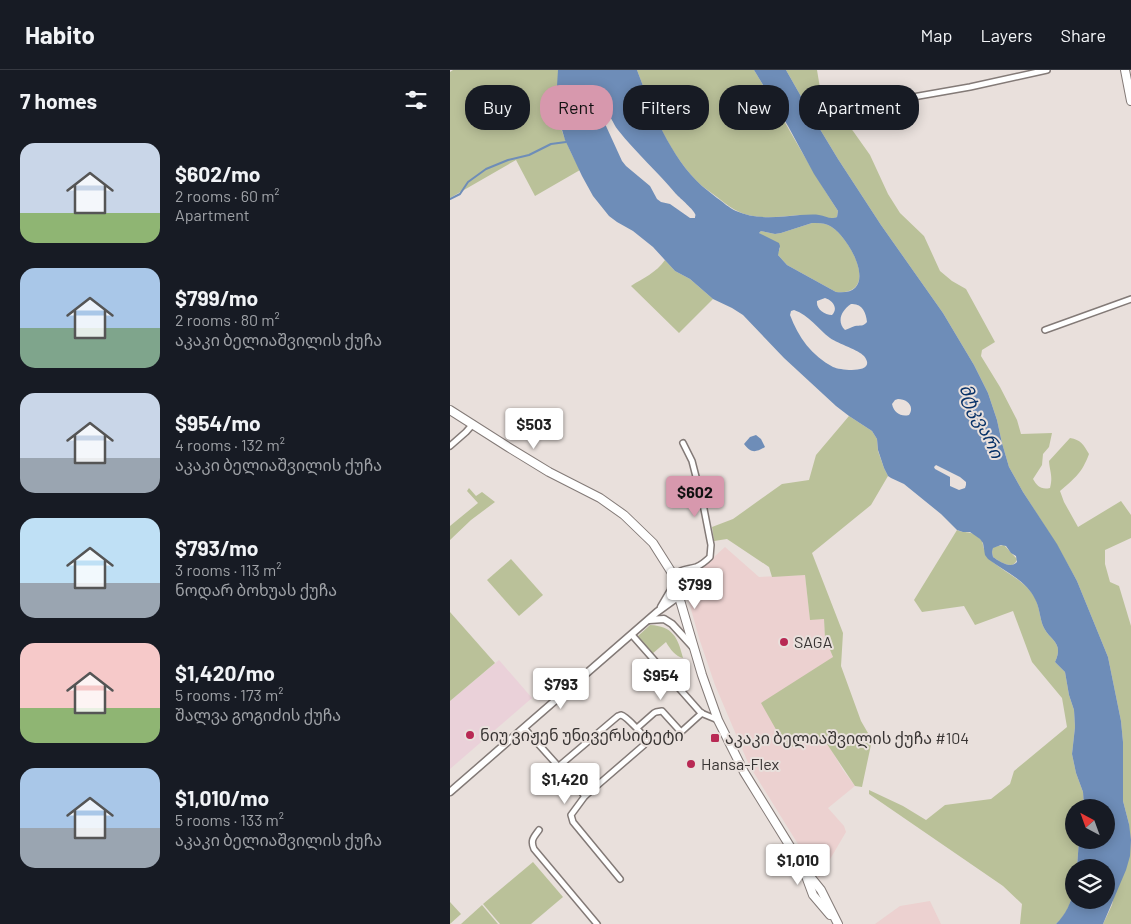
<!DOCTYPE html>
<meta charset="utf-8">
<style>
:root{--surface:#171b24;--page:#242831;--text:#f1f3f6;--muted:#9ea1a6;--line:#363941;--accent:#d798ad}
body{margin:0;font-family:Barlow,"Noto Sans Georgian",sans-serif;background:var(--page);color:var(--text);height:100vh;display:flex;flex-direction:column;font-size:19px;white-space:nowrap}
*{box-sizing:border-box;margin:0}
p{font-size:16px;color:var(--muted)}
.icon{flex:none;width:28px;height:28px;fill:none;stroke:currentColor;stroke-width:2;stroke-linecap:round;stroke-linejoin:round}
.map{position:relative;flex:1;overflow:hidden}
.drawer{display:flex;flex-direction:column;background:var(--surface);width:450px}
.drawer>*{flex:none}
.hud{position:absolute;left:15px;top:15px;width:475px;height:45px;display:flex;gap:10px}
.needle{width:32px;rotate:319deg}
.buttons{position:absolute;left:615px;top:729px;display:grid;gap:10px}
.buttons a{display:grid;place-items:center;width:50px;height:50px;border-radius:50%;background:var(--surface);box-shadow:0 2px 12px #0003;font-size:25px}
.price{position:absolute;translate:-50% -42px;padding:0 11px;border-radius:5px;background:#fff;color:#222;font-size:16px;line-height:32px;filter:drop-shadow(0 1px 2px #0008)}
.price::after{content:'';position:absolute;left:50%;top:30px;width:15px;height:11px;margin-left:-8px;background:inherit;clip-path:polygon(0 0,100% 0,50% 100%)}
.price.active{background:var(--accent);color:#111}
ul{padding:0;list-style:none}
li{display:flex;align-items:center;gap:15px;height:125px;padding:0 20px}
li span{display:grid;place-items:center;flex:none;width:140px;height:100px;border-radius:15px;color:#555}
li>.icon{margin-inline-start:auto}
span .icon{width:60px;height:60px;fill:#fffc;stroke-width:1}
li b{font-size:21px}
h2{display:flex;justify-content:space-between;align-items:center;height:60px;padding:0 20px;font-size:21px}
.tag{padding:0 18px;border-radius:20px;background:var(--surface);box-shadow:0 2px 12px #0003;font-size:18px;line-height:45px}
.tag.active{background:var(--accent);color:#111}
header{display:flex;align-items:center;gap:30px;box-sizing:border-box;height:70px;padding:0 25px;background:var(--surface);border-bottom:1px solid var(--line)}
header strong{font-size:24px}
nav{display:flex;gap:28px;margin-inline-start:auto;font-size:18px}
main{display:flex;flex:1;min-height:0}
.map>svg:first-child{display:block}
.commercial{fill:#ecd1d0}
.education{fill:#ead1d9}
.green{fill:#bac199}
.water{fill:#6e8db8;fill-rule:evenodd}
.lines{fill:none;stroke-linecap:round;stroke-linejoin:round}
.stream{stroke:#6e8db8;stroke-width:2}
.minor-casing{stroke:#837a77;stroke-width:8}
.tertiary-casing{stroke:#837a77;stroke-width:9}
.secondary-casing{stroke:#837a77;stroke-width:10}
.minor{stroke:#fff;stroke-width:5}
.tertiary{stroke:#fff;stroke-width:6}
.secondary{stroke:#fff;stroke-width:8}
.poi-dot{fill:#b82954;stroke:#e9e0dc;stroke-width:2}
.labels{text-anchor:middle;stroke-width:4;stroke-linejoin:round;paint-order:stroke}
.poi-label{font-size:16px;fill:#393534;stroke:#e9e0dc;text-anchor:start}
.water-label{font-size:18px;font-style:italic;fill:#083268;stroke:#e9e0dc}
</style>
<header>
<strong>Habito</strong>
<nav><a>Map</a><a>Layers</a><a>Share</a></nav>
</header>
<main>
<section class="drawer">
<h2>7 homes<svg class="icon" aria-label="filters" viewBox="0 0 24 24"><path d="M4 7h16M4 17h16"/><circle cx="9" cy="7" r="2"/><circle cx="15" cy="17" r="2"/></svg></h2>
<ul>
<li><span style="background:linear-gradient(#c9d6e8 70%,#8fb573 0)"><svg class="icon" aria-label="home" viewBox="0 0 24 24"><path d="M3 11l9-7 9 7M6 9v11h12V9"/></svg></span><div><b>$602/mo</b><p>2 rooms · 60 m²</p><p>Apartment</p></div></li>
<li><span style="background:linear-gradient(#a9c7e8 60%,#7fa58c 0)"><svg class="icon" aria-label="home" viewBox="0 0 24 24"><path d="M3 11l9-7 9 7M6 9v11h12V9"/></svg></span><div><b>$799/mo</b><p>2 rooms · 80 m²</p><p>აკაკი ბელიაშვილის ქუჩა</p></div></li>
<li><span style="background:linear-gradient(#c9d6e8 65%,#9aa5b1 0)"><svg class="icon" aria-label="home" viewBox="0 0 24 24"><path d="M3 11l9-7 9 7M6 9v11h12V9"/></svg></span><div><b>$954/mo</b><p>4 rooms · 132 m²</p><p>აკაკი ბელიაშვილის ქუჩა</p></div></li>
<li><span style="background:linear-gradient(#bfe0f5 65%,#9aa5b1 0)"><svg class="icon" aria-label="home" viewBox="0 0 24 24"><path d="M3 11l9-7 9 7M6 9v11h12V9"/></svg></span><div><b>$793/mo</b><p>3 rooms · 113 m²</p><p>ნოდარ ბოხუას ქუჩა</p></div></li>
<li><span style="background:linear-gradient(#f6c9c9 65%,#8fb573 0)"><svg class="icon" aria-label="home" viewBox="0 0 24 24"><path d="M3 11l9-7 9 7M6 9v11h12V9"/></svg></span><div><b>$1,420/mo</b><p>5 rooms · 173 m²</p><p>შალვა გოგიძის ქუჩა</p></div></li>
<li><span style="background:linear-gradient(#a9c7e8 60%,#9aa5b1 0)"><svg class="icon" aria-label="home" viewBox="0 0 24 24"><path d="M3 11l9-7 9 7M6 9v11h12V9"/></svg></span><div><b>$1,010/mo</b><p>5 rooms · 133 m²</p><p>აკაკი ბელიაშვილის ქუჩა</p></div></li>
</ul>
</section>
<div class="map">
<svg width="681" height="854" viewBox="0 0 681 854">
<rect width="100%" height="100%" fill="#e9e0dc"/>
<g class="commercial">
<path d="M275,477L309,507L355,505L360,549H374L375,568L383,587L353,672L378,674L393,700L405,716L378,738L394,756L396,762L369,808L299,695L265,615L249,568L231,503L254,496Z"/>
<path d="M480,831L491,854H425L450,836Z"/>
</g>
<path class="education" d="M49,590L82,628L0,699V631Z"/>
<g class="green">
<path d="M3,0H108C109,11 106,22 106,32C107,56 119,79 130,100L85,126L66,90L0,128V2Z"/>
<path d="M187,0H304C332,46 357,93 386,138L388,141L387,147C377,151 360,145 349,145C334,146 319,149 303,146C289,144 278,136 267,127C262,123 257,120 252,116C219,86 202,40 187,0Z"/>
<path d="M336,0H367L371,24L403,61L420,85L438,124L450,143L474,166L490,201L502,211L516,219L545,272L532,280L531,286L550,317L567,350L571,364L602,363L599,377L593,384L592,395L583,409C587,416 591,420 600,418C603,406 600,403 599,391L620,368C631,370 633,374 639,384C632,403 625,408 610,421L614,432L628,457L671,431L681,445V468L655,480V494L660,512L669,516L681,556V854H653L662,835L679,754L673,731V672L671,651L658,587L627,511L607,475L573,422L559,397L552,373L547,350L538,323L524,295L493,243L431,155L388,89L365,51Z"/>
<path d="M362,153C368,153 373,153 378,155C398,163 433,226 386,222L337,195L328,185V183L330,178L309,163L311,161L325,164L331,163Z"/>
<path d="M215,190L225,201L240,209L263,229L229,263L181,216C193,208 206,203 215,190Z"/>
<path d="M399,346L422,361L427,369L428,381L434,398L438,406L421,435L362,483L393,563L391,596L411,651L422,670L412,717L405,716L377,674L353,672L337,679L311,633L383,587L375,568L374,549L360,550L355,505L322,507L319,497L277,469L264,471L262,457L283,449L332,414L359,410L366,385Z"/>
<path d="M19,418L26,426L32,422L45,432L21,450L0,470V456L28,433L17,421Z"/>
<path d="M507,460C513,463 520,461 525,465C536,472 531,473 535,481C536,485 541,491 544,493C558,504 576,512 585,528C590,538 590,551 594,558C601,571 614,573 605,592L615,602L619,625L624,640L625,657L622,684L626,703L633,722L634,737L624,738V770H629L627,797L624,798C624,819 623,839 606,854H570L572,834L553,816L419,724V720L453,736L476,750L495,735L541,729L560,714L564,701L617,657L612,628L582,592L563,541L525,555L514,536L472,542L464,530Z"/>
<path d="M554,475L567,489C564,501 550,492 543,487L542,482L543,477Z"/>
<path d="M61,489L93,525L69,546L37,510Z"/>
<path d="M0,542L45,593L0,631Z"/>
<path d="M200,555C223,556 228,568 233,588C226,587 220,579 216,572L202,584L187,567Z"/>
<path d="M83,792L113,827L81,854H50L33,834Z"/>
<path d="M0,832L11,844L0,854Z"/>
<path d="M32,835L48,854H11Z"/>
</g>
<g class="water">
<path d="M108,0H187C202,40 220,87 252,116C257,120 262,124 267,128C273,132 279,138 286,141C306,150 328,147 350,145C356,145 363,144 369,145C376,146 380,150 387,147L388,141L364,104L338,56L304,0H336L365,51L388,89L431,155L493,243L524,295L538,323L547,350L552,373L559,397L573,422L607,474L627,511L658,587L671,651L673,672V731L679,754L681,770L680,786L676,800L653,854H606C616,844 621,833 624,819V830H656V798L627,797L629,770H656V738L634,737L633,722L626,703L622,684L625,657L624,640L619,625L615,602L605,592C614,573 601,571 594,558C590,551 590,538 585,529C576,510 554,501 538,489L535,485L533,473L530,469L520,462H513L507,460L491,444L454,414L441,408L438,406L434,398L428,380L427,369L422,361L399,346L386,336L334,288L293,245L282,238L263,229L240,209L225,201L203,177L183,161L167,152L159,146L143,126L132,106L115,70L107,43L106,31ZM152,39C161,43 162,53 168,60C186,83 208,102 226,124C230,128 245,141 245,144C246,145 245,146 245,148H240L220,134L211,132L207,129L200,116L176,96L172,91L151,45L150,42ZM362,153C367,153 373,153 378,155C398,163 433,227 386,222L337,195L328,185L330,176L329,173L309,163L311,161L325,164L331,163ZM375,228C382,230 389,238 382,245C374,245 366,239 367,231ZM401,234C412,233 416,242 417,252C413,257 410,255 405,256C401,257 399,259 395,260C386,251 392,240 401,234ZM344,240C359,245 368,259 380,268C389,274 409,280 414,286C428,304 392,301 383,297C362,286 348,267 340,245L341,241ZM448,329C457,329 465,336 459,345C451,347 444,343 442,334L445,330ZM486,395L510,407L516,412V415L515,418L509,420L500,416V407L485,399L484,397ZM551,475L556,476L561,483L566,486L567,492C561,499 550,492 543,487L542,482L543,478Z"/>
<path d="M306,365L311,369L315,377C305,383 301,383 294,374L300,367Z"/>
</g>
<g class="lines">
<path class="stream" d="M0,129L10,124L18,112L36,99L58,90L79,85L101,74L116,72"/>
<g class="minor-casing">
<g id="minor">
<path d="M463,27L520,17L597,0"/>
<path d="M595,260L681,229"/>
<path d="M0,376L16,362L23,354"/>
<path d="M223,507C231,498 236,500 246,497C251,495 256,491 260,487L261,475L253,434L242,391L233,373"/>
<path d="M182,565L251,643L268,650"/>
<path d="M74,658L135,726"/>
<path d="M187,658L204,643L206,642L212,641L231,662L252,643"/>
<path d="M109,696L168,646C169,646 170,645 171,645C176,646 196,667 196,671C196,673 194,674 194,675L135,726L121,745L123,752L170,809"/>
<path d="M89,760C84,767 80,770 84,779L147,854"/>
</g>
</g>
<g class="tertiary-casing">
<g id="tertiary">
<path d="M211,537L221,520L223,507"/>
<path d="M199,550L214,549L222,554L243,577"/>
<path d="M0,722L207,542L229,526"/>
</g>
</g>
<g class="secondary-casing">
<g id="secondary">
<path d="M675,0L681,31"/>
<path d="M0,340L58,377L99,402L150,428L174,445L203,473L222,503L252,605L268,650L294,702L354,799L371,820L388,854"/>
<path d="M356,806L363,825L380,845"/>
</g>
</g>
<use href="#minor" class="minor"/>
<use href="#tertiary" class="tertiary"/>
<use href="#secondary" class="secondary"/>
</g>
<g class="poi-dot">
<circle cx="334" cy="572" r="5"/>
<circle cx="20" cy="665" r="5"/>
<rect x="260" y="663" width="10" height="10" rx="2.5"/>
<circle cx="241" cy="694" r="5"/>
</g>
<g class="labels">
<g class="poi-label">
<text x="344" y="578">SAGA</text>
<text x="30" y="671">ნიუ ვიჟენ უნივერსიტეტი</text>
<text x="275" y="674">აკაკი ბელიაშვილის ქუჩა #104</text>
<text x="251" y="700">Hansa-Flex</text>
</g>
<g class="water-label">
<text transform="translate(531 351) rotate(65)" y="6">მტკვარი</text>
</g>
</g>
</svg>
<div class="buttons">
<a><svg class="needle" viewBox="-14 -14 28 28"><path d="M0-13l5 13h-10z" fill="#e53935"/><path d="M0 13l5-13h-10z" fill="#9ea1a6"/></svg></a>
<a><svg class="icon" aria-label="layers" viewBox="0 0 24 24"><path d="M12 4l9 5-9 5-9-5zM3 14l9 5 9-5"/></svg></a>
</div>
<b class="price" style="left:84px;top:380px">$503</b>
<b class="price active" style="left:245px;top:448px">$602</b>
<b class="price" style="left:245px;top:540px">$799</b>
<b class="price" style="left:211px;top:631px">$954</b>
<b class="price" style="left:111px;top:640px">$793</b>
<b class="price" style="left:115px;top:735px">$1,420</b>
<b class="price" style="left:348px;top:816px">$1,010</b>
<div class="hud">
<a class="tag">Buy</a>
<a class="tag active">Rent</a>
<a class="tag">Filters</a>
<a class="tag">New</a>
<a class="tag">Apartment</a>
</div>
</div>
</main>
